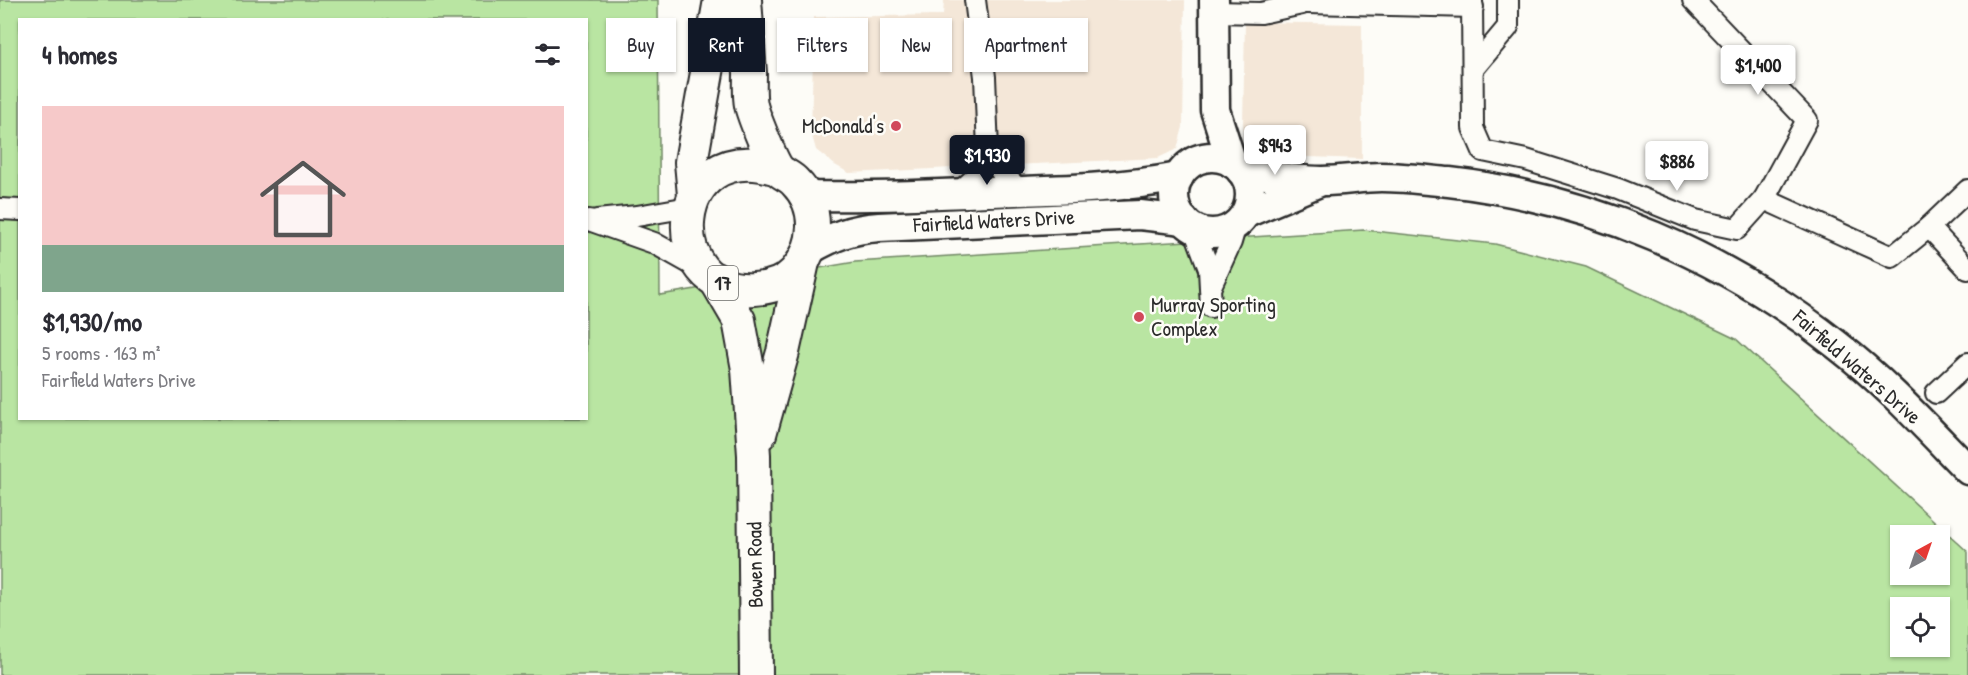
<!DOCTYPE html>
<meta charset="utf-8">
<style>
:root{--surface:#fff;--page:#f7f7f7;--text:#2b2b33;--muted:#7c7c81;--accent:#111827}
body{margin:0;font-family:"Patrick Hand",sans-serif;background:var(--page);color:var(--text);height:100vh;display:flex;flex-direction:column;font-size:22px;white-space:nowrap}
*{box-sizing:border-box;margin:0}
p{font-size:20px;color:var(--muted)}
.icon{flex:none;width:33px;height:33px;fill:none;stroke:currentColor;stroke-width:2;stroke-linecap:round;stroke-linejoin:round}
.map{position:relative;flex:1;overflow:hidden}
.details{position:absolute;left:18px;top:18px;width:570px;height:402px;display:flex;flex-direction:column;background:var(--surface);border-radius:0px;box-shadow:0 2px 4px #0004}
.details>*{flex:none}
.hud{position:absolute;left:606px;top:18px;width:570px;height:54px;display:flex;gap:12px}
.needle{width:39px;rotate:40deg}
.buttons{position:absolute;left:1890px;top:525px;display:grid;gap:12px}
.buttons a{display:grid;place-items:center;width:60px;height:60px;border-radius:0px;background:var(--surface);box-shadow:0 2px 4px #0004;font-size:30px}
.price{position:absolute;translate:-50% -51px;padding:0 14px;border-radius:6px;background:#fff;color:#222;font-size:20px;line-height:39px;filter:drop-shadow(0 2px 3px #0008)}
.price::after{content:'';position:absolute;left:50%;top:36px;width:18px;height:14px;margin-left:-9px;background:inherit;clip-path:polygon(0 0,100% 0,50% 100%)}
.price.current{background:var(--accent);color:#fff}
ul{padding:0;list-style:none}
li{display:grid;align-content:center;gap:12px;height:318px;padding:0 24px}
li span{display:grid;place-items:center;height:186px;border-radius:0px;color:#555}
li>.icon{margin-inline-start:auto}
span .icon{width:108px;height:108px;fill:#fffc;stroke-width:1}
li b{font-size:26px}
h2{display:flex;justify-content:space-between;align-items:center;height:72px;padding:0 24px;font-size:26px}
.pill{padding:0 21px;border-radius:0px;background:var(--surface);box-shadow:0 2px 4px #0004;font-size:21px;line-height:54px}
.pill.current{background:var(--accent);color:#fff}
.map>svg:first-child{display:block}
.built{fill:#f4e7d8}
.pitch{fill:#b9e5a2;stroke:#728866;stroke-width:1.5;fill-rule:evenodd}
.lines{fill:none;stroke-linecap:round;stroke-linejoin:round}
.street-casing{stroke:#2b2b2b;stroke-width:24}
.secondary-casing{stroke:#2b2b2b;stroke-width:33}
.primary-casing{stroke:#2b2b2b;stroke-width:36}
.street{stroke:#fdfcf7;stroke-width:20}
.secondary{stroke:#fdfcf7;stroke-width:28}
.primary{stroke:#fdfcf7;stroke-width:32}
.poi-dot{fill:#d1495b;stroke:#fdfcf7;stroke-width:2}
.labels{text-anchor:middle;stroke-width:5;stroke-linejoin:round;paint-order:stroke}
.shield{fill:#fdfcf7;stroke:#6a6a68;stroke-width:1.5}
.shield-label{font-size:20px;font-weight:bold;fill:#2b2b2b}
.poi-label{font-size:21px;fill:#2b2b2b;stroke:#fdfcf7;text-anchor:end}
.street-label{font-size:21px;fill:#2b2b2b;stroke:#fdfcf7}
</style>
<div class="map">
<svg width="1968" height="675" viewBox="0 0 1968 675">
<rect width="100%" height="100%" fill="#fdfcf7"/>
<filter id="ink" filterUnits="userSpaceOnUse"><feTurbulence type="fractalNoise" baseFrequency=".0167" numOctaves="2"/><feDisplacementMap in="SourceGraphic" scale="12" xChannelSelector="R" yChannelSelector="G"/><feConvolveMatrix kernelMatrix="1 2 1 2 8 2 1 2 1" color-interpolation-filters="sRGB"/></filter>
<g filter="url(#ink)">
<g class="built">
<path d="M944,0H1185L1183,127L1177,149L1158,158L849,173L835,165L816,150L811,132L814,17L943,15Z"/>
<path d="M1245,22L1362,24V159L1259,155L1248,149L1245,142L1243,124Z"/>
</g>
<path class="pitch" d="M0,0H658L660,295L855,262L1364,230L1495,244L1586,267L1736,339L1968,552V675H0ZM20,20H586V418H20ZM1900,536H1940V574H1900ZM1900,608H1940V646H1900Z"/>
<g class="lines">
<g class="street-casing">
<g id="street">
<path d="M1286,0L1308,3L1473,7"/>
<path d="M1472,0L1473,128L1483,151L1526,160L1618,189L1695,220L1737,229L1764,199L1892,257L1929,227L1968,190"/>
<path d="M1693,0L1807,120L1764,199"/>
<path d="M1214,12L1261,13L1302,4"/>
<path d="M1473,69L1508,27V0"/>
<path d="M988,150L1003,175L1023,192"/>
<path d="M957,194L976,177L988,150L985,77L975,0"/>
<path d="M0,209L20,210"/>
<path d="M589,220L654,243L702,270"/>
<path d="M597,220L637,216L689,207"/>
<path d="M1929,227L1968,269"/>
<path d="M1194,229L1209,269L1211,307"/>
<path d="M1211,286L1231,242L1236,225"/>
<path d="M1936,393L1968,363"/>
</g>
</g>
<g class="secondary-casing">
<g id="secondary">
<path d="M1214,0L1215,110L1232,163"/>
<circle cx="1212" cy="195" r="38"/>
<path d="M1241,171C1268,175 1296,181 1322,181C1342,181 1362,177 1381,177C1403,177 1427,180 1449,182C1590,198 1726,257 1837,345C1885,382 1926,427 1968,470"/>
<path d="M806,196C867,197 928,195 988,192C1052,190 1117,189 1179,177"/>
<path d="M1246,213L1319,182"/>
<path d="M809,250C834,236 851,229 879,227L1140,215L1184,220"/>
</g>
</g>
<g class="primary-casing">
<g id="primary">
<path d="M745,0C747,24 748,48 750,73C750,83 749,95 751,105C753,115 771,159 777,168C781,174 790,176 795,182C820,207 818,246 795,272C785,283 769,288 754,289C658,296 667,133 778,169"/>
<path d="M694,195L691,162L720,0"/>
<path d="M715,279L739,320L748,369L754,455L756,675"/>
<path d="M760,434L783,352L803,262"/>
</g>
</g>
<use href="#street" class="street"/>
<use href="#secondary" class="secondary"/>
<use href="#primary" class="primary"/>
</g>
</g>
<g class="poi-dot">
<circle cx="896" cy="126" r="6"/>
<circle cx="1139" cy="317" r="6"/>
</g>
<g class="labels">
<rect class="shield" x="708" y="266" width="30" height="34" rx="4.5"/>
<g class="shield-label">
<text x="723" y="290">17</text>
</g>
<g class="poi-label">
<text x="884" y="133">McDonald's</text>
<text x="1151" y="312" text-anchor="start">Murray Sporting<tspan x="1151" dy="24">Complex</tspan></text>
</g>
<g class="street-label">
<text transform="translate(994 221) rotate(-3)" y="7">Fairfield Waters Drive</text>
<text transform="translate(1857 367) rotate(41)" y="7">Fairfield Waters Drive</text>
<text transform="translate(755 565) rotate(-91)" y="7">Bowen Road</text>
</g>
</g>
</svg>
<div class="buttons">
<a><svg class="needle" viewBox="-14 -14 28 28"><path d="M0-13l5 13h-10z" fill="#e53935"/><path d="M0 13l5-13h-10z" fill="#7c7c81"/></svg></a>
<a><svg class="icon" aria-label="locate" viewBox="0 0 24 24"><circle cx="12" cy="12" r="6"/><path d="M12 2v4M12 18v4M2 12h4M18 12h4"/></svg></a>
</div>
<b class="price" style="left:1758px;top:96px">$1,400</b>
<b class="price" style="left:1275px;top:176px">$943</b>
<b class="price current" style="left:987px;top:186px">$1,930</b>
<b class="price" style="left:1677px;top:192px">$886</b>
<div class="hud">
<a class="pill">Buy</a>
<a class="pill current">Rent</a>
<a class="pill">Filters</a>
<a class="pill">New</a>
<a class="pill">Apartment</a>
</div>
<section class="details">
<h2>4 homes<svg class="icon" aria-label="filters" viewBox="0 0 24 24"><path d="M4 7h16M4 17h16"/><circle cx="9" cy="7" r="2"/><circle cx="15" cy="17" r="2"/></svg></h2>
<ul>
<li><span style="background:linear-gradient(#f6c9c9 75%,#7fa58c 0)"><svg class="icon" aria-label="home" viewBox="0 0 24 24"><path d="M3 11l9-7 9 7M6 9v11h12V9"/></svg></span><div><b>$1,930/mo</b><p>5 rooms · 163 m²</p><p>Fairfield Waters Drive</p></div></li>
</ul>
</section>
</div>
